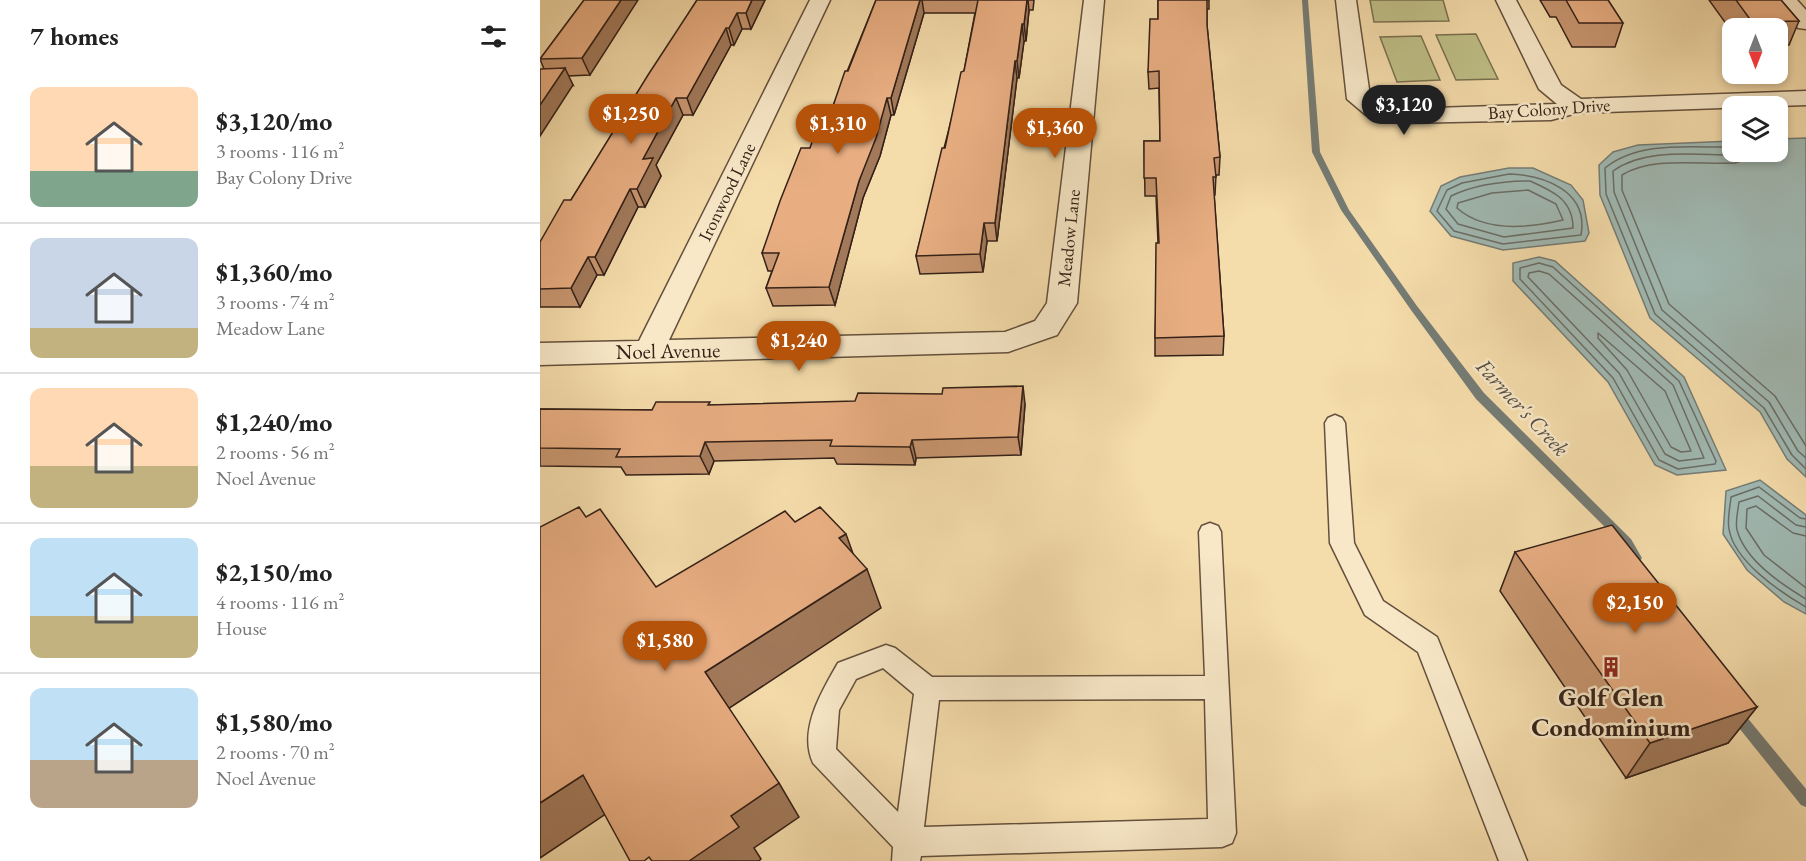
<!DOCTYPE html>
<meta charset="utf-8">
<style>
:root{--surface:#fff;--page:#f2f2f2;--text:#222;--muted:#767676;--line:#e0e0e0;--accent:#b45309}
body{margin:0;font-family:"EB Garamond",serif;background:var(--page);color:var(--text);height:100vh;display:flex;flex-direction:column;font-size:22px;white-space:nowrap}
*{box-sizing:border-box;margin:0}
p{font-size:20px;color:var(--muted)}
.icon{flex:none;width:33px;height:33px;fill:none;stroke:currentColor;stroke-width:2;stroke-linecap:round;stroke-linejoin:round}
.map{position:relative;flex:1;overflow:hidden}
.panel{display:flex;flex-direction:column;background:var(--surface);width:540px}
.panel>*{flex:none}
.needle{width:39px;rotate:180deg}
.fabs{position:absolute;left:1182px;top:18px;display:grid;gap:12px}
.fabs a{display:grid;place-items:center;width:66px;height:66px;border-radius:12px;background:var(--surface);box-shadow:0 3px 9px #0003;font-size:30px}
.price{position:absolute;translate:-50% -51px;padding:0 14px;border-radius:21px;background:var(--accent);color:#fff;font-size:20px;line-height:39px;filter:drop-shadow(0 2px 3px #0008)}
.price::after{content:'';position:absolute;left:50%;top:36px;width:18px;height:14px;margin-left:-9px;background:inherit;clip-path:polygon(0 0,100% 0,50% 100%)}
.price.active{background:#222;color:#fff}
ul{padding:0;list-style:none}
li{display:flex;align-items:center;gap:18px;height:150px;padding:0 30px}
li+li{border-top:2px solid var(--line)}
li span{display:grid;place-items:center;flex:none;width:168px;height:120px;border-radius:12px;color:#555}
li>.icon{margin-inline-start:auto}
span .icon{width:72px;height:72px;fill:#fffc;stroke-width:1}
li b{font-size:26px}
h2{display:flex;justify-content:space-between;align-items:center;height:72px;padding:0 30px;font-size:26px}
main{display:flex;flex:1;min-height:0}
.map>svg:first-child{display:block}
.green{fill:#bfbf87;stroke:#7a7050;stroke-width:1.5}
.water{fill:#a0b9b3;stroke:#757c75;stroke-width:1.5}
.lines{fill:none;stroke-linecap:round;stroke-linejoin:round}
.shore{stroke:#6a6d66;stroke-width:1.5}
.stream{fill:#757c75;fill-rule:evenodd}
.lane-casing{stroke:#64503d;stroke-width:3}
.street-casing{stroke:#64503d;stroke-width:3}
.lane{fill:#f8e8c8;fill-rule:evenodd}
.street{fill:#f8e8c8;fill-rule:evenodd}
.wall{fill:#c89670;stroke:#342118;stroke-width:1.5}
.shaded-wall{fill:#a27a5b;stroke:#342118;stroke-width:1.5}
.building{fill:#e8ae82;stroke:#342118;stroke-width:1.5}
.labels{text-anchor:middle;stroke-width:5;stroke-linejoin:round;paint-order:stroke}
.far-street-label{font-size:18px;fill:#342118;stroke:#f8e8c8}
.street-label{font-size:21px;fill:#342118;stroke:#f8e8c8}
.water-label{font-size:22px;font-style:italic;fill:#544f46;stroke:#f8e8c8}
.near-poi-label{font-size:26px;font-weight:bold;fill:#342118;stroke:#f8e8c8}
</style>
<main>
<section class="panel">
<h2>7 homes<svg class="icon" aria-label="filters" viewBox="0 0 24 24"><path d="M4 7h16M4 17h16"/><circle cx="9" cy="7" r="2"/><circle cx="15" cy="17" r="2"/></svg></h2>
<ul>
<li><span style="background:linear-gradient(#ffd9b3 70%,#7fa58c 0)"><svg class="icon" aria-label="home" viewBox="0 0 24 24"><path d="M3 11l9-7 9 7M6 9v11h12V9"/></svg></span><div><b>$3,120/mo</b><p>3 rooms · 116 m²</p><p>Bay Colony Drive</p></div></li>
<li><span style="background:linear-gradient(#c9d6e8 75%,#c2b280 0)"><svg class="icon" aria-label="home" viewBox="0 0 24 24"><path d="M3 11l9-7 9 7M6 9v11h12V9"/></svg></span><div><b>$1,360/mo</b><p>3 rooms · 74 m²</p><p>Meadow Lane</p></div></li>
<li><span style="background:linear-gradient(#ffd9b3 65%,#c2b280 0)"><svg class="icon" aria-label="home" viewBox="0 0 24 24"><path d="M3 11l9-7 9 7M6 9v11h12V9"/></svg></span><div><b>$1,240/mo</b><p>2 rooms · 56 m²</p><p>Noel Avenue</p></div></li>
<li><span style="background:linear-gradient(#bfe0f5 65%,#c2b280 0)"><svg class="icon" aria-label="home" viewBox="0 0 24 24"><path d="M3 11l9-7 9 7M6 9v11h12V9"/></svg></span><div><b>$2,150/mo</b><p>4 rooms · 116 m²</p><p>House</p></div></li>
<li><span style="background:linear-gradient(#bfe0f5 60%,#b9a48a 0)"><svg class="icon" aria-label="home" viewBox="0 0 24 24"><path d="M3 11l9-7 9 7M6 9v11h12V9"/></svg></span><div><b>$1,580/mo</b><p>2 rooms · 70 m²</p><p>Noel Avenue</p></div></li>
</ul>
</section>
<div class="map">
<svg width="1266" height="861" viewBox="0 0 1266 861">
<rect width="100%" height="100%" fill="#f5dcab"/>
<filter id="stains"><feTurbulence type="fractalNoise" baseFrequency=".00333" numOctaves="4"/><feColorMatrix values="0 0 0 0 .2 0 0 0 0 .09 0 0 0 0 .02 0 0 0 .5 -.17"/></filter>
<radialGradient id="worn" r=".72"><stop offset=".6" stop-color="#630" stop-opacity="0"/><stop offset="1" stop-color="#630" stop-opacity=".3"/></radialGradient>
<g class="green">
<path d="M830,0H903L909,21L834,22Z"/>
<path d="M936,34L958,79L916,80L896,35Z"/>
<path d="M881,36L900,80L857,82L840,37Z"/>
</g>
<g class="water">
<path d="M1266,138V477L1247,459L1220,412L1110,318L1060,195L1059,165L1073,152L1098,145L1192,141V152H1238V139Z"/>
<path d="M969,168H993L1031,185L1043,200L1049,233L1045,241L963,250L911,236L890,211L901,186L920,177Z"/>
<path d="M999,257L1015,261L1144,377L1186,470L1137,475L1115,465L1068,382L973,281V263Z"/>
<path d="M1220,480L1266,515V614L1244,602L1207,570L1183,534L1186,491Z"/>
</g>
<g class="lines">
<g class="shore">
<path d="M1192,147C1150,148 1100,140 1065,168L1066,194L1115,314L1224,408L1252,455L1266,469"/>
<path d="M1200,152L1192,155C1154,155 1105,148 1073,171L1074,192L1122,310L1229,402L1258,451L1266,458"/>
<path d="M1212,152L1206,159L1195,163C1160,165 1113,156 1082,175V190L1129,304L1235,396L1266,446"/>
<path d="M969,174C1004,175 1049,191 1041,235L963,244L914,231L897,211L907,190L922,183Z"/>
<path d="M990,181C1013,191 1033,200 1033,228L964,237L918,224L906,209L911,196C936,184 963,181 990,181Z"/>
<path d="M988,190L1016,204L1023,220C989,228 945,233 917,208L918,203L952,193Z"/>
<path d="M999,263L1013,267L1139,381L1176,461L1175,464L1138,469L1119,460L1073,378L980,279V268Z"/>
<path d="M999,271L1009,274L1133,385L1164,458L1139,461L1125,454L1079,373L988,277L989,273Z"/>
<path d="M1058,333L1125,391L1151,451L1141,452L1131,447L1087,370L1058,338Z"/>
<path d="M1266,519L1260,518L1219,487L1191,497C1190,508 1187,519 1189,529C1194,561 1240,592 1266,607"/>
<path d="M1266,527L1256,525L1218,496L1199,502C1198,511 1195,521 1197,530C1205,560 1241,584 1266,599"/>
<path d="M1266,536L1253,533L1216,506L1207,509L1206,528L1224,555L1266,588"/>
</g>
<g class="stream">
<path d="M762,0H768L780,152L809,210L877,306L944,393L1091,539L1102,558L1100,561L1096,563L1092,561L1083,545L936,399L871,310L801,210L772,152Z"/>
<path d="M1196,708L1201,710L1266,789V807L1261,805L1191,718L1189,714L1191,710Z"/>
</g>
<g class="lane-casing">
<g id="lane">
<path d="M795,415L802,418L805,423L814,543L843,601L897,637L987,861H959L878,652L825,615L790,543L785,423L788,418Z"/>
<path d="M670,523L678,526L681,532L696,833L692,843L682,847L381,856L380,861H352L353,847L273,763C258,730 282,691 298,663L346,645L355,648L392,677L665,676L659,532L662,526ZM343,668L374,694L358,812L296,749L299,710L316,679ZM665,699L668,819L384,827L399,700Z"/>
</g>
</g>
<g class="street-casing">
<g id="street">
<path d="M270,0H290L129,340L465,332L495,321L507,303L544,0H564L537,303L517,335L468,352L0,365V343L99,341Z"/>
<path d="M796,0H816L830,96L842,104L863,109L1017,104L999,89L956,0H976L1021,85L1041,99L1266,91V105L1037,113L1011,120L863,123L826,115L807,99Z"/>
<path d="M1236,0H1257L1266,10V29L1258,28Z"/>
</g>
</g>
<use href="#lane" class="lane"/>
<use href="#street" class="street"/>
</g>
<g class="wall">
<path d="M44,0L50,75L28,76L33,85L4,69L0,59Z"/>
<path d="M157,0H225L211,29H202L194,45H191L153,115H143L116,165L121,176L105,207H98L64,275H57L40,307H0V242L31,200Z"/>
<path d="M336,0H494L493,10H489L486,41H484L479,78H477L457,241H447L443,272L380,274L376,256L424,71L435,13H384L354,115H351L340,156L323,198L295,305L233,306L226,288L232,271H228L222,253L270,148L293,106Z"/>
<path d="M618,0H669V9H667V25L680,157L679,175H676L675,195H674L684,336L683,355L615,356V338L618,243L616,196H605L604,141H620L619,88L609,89L608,72L618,19Z"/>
<path d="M1000,0H1068L1083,23L1075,47H1032L1016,17H1010Z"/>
<path d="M1169,0H1241L1259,21L1249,45H1238V28H1192V32Z"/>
<path d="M485,404L481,455L376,458L375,465L297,464L294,458L174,461L169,474L86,475L81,467L0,466V409L112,410L171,405Z"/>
<path d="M975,552L1217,707L1188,743L1086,778L960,591Z"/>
</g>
<g class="shaded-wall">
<path d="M81,0H98L50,75L42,58Z"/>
<path d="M212,0H225L211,29L206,13Z"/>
<path d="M380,0H382L384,13L354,115L351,98Z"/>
<path d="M487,0H488L489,10L486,41L484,24Z"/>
<path d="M197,13L202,29L194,45L189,28Z"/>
<path d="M482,24L484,41L479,78L477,61Z"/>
<path d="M186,28L191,45L153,115L147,98Z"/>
<path d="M475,61L477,78L457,241L455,223Z"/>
<path d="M25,68L33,85L0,136V105Z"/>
<path d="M136,98L143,115L116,165L121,176L105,207L97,189L103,159Z"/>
<path d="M347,98L351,115L340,156L323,198L295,305L289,287L319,181Z"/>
<path d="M90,189L98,207L64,275L55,257Z"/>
<path d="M444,223L447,241L443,272L440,254Z"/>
<path d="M48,257L57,275L40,307L31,288Z"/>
<path d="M483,386L485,404L481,455L478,437Z"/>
<path d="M372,440L376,458L375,465L370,447Z"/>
<path d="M165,442L174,461L169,474L160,456Z"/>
<path d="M306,534L320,573L299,538Z"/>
<path d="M327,569L341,608L188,709L165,672Z"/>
<path d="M1217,707L1188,743L1086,778L1110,743Z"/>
<path d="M43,775L73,809L0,858V803Z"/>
<path d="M239,783L259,817L214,848L221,859L219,861H149L191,816Z"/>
</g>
<g class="building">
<path d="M44,0H81L42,58L0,59Z"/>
<path d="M157,0H212L206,13H197L189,28H186L147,98H136L103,159L113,158L97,189H90L55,257H48L31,288L0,289V242L24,200H31L108,75Z"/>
<path d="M336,0H380L351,98H347L336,138L319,181L289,287L226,288L239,253H222L240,201L261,148H270L284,107L293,106L305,71H308Z"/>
<path d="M438,0H487L484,24H482L477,61H475L455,223H444L440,254L376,256L402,148H405L421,72L424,71Z"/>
<path d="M618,0H667V25L680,157L674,158L676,177H673L684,336L615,338L616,243H619L616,178H604V141H620L619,71L608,72L610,19H618Z"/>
<path d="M1026,0H1068L1083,23H1039Z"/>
<path d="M1196,0H1241L1259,21L1212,22Z"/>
<path d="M25,68L0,105V69Z"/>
<path d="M483,386L478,437L372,440L370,447L290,446L292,440L165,442L160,456L76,457L80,449L0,448V409L112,410L116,402H170L168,405L315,401L318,393L402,394L403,388Z"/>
<path d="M39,507L46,517L60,509L116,587L245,511L255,522L280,507L306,534L299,538L327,569L165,672L239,783L191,816L199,827L149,861H112L109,857L104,861H90L43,775L0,803V527Z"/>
<path d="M1072,525L1217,707L1110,743L975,552Z"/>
</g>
<defs>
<g id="building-bare" transform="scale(1.62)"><path d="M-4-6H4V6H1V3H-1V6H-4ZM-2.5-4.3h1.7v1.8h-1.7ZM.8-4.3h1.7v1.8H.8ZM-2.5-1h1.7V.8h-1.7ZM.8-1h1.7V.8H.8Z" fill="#8f2418" stroke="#f8e8c8" stroke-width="2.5" paint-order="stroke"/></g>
</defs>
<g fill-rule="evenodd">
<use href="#building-bare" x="1071" y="667"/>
</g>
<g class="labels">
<g class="far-street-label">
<text transform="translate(1009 109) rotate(-4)" y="6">Bay Colony Drive</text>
<text transform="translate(187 192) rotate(-64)" y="6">Ironwood Lane</text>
<text transform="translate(529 238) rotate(-84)" y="6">Meadow Lane</text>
</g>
<g class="street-label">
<text transform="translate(128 351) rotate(-1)" y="7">Noel Avenue</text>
</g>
<g class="water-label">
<text transform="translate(983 407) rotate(47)" y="8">Farmer's Creek</text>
</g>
<g class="near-poi-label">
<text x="1071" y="706">Golf Glen<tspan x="1071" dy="30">Condominium</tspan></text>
</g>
</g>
<rect width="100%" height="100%" filter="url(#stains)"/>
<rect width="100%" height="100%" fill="url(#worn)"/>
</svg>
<div class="fabs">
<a><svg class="needle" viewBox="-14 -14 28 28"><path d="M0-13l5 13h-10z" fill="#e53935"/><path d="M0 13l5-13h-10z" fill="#767676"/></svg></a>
<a><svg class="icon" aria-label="layers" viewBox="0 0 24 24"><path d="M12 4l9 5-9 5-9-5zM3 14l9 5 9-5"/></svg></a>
</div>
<b class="price active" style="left:864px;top:136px">$3,120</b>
<b class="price" style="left:91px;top:145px">$1,250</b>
<b class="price" style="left:298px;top:155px">$1,310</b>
<b class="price" style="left:515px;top:159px">$1,360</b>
<b class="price" style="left:259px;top:372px">$1,240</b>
<b class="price" style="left:1095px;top:634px">$2,150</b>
<b class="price" style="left:125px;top:672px">$1,580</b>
</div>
</main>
